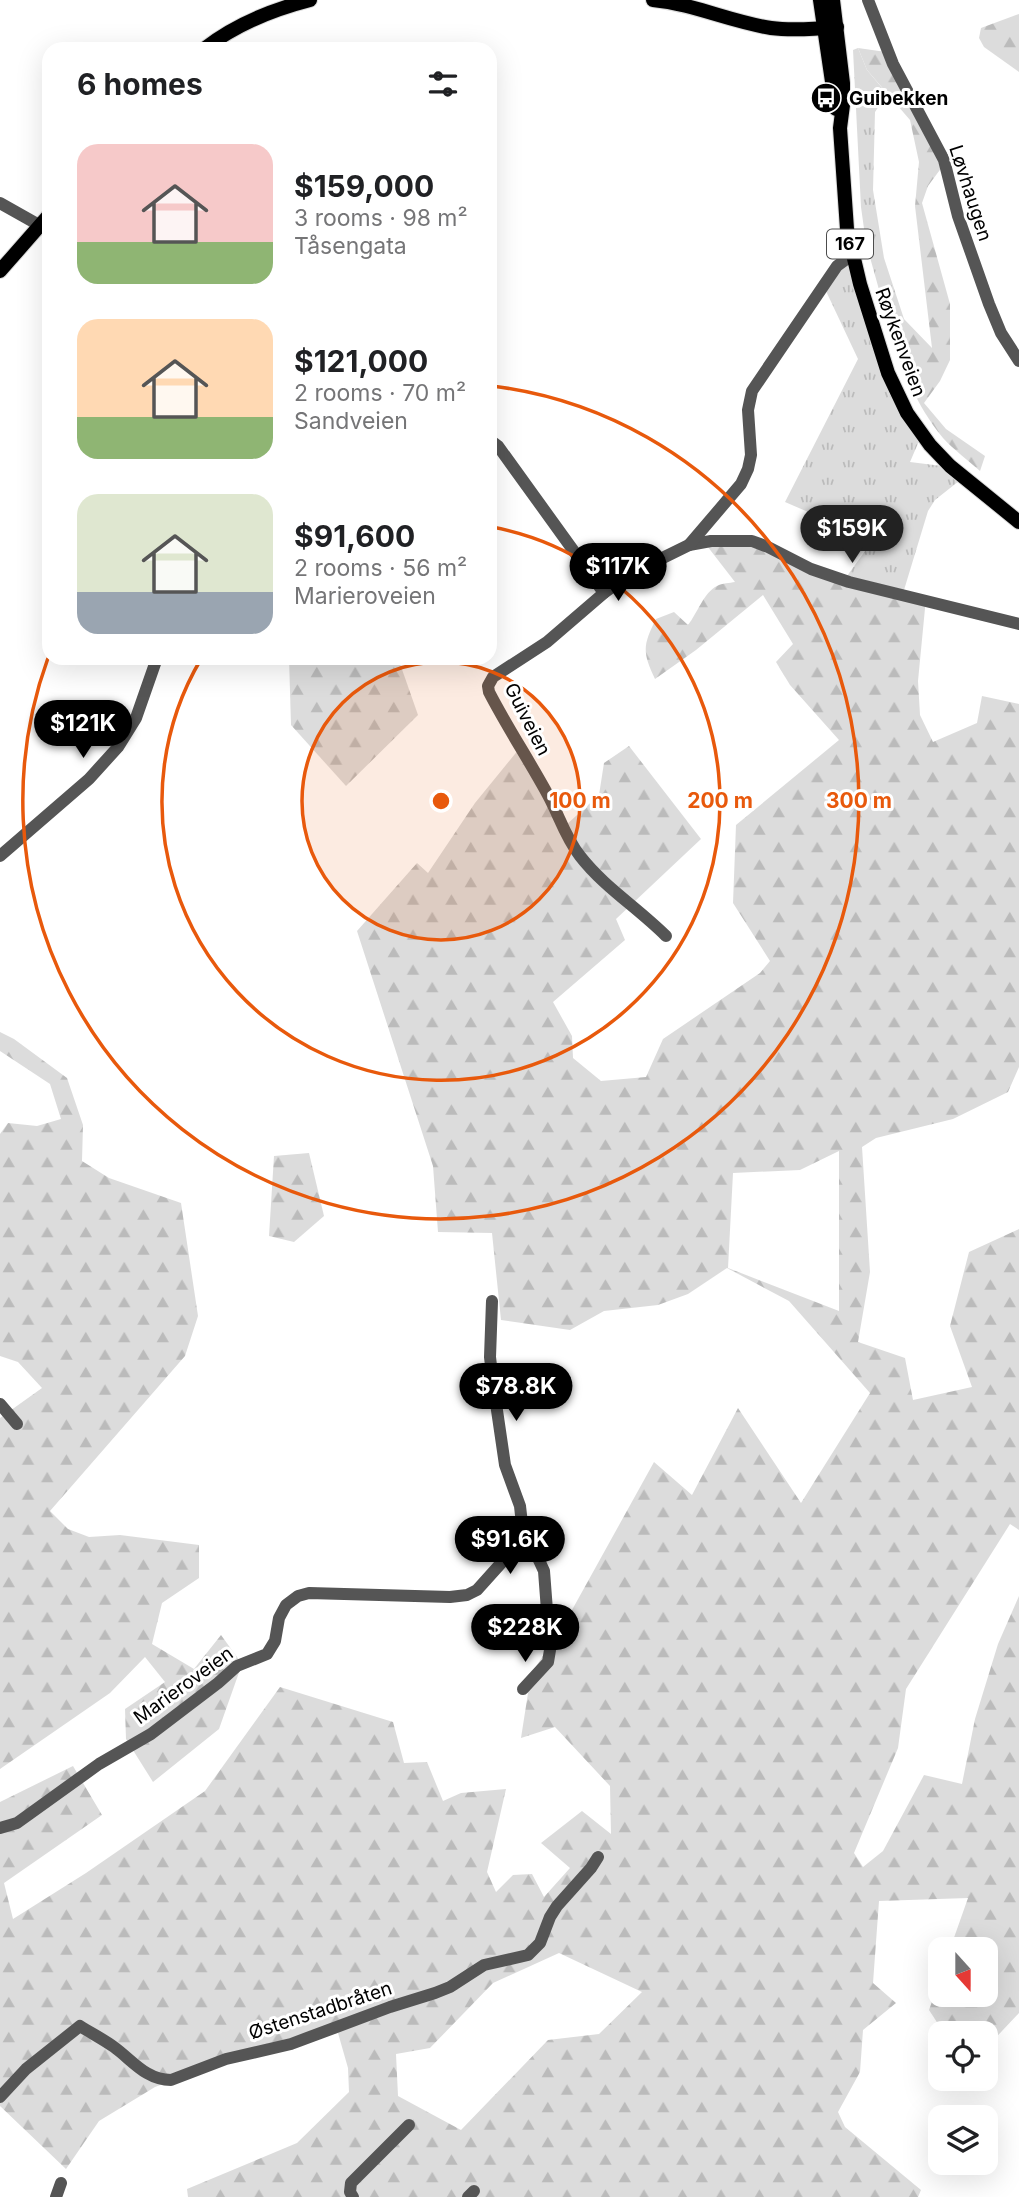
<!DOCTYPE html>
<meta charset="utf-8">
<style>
:root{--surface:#fff;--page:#f6f6f6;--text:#202124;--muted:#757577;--accent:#000}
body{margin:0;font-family:Inter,sans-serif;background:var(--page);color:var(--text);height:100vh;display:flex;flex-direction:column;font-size:26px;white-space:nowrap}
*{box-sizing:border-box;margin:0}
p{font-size:23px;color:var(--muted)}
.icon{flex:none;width:38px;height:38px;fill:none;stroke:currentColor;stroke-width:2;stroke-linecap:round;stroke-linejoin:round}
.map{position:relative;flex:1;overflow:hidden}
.panel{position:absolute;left:42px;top:42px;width:455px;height:623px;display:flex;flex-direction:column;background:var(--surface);border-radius:21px;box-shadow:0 7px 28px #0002}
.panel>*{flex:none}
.needle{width:46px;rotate:159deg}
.buttons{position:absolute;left:928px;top:1937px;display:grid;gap:14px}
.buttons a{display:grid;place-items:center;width:70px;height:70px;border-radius:14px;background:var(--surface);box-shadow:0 7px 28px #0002;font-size:35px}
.price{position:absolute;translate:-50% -60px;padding:0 16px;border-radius:24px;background:var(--accent);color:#fff;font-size:23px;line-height:46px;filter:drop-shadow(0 2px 4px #0008)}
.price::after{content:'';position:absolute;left:50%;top:42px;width:21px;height:16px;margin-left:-10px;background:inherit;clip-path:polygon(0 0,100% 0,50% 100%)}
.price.on{background:#222;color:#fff}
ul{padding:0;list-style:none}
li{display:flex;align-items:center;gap:21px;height:175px;padding:0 35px}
li span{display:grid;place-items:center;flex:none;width:196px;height:140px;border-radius:21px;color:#555}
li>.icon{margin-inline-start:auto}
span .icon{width:84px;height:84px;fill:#fffc;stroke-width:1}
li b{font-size:30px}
h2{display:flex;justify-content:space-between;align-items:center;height:84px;padding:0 35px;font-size:30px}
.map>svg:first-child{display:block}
.grass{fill:url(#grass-tufts)}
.forest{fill:url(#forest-firs);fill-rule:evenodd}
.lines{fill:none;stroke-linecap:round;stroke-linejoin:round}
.major-casing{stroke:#dbdbdb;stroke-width:16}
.minor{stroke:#555;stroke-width:12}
.major{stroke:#000;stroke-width:14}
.ring{fill:none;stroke:#e8590c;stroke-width:3.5}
.labels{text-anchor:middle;stroke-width:6;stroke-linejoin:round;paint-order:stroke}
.shield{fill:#fff;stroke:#4c4c4c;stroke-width:2}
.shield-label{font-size:18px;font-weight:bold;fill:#000}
.poi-label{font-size:19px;font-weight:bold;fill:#000;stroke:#fff;text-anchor:start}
.street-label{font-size:19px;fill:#000;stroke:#fff}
.centre{fill:#e8590c;stroke:#fff;stroke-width:3.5}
.ring-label{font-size:21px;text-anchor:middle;font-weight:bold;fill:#e8590c;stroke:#fff;stroke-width:6;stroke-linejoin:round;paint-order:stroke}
</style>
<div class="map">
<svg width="1019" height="2197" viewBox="0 0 1019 2197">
<defs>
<pattern id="grass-tufts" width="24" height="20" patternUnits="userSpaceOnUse" patternTransform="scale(1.75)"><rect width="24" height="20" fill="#dcdcdc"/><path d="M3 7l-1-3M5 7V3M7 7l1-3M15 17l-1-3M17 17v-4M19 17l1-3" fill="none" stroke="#bbb"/></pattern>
<pattern id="forest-firs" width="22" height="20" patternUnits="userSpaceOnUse" patternTransform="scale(1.75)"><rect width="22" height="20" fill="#dcdcdc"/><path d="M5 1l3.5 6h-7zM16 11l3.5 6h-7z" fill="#bbb"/></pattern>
</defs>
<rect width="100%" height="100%" fill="#fff"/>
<g class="grass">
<path d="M858,48L867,70L894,102L881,103L875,112L873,190L884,258L904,319L890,329L866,243L861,207L853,50Z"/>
<path d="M847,261L919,441L910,462L942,466L959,481L935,500L928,511L904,590L847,576L873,540L785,502L858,359L825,289Z"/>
</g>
<g class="forest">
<path d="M1019,14V72L984,47L979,38L981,28Z"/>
<path d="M858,48L886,52L942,167L928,186L922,203L950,304V360L940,381L924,403L946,429L985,456L980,471C968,460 954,450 943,438C916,405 902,369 890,329L904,319L932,348L915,206L919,162L910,120L867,70Z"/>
<path d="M704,542L755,543L820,571L926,598L918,681L920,715L933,742L977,723L982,696L1019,704V1067L1008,1092L953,1119L876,1138L862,1147L870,1272L858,1342L905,1358L913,1400L972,1387L950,1326L969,1252L1019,1229V1530L1010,1524L906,1689L898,1748L854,1853L863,1867L883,1851L924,1775L962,1784L975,1719L998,1644L1019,1596V2013L985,2049V2034L944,2033L929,2010L940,1979V1995H985V1950L950,1949L968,1898L879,1901L873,1983L896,2003L863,2030L860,2072L838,2112L845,2127L921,2190L918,2197H188L187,2189L297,2143L349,2092L348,2068L338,2033L238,2056L155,2087L99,2121L66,2169L0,2106V1802L73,1766L102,1815L4,1883L13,1919L86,1873L205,1791L280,1687L393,1722L404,1763L427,1762L443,1801L461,1793L506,1789L487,1872L496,1892L513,1875L532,1874L544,1897L570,1868L541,1843L582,1811L611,1834L610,1786L555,1727L521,1738L531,1674L567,1619L654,1462L692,1495L738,1408L801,1503L870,1393L789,1301L727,1268L688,1294L658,1305L604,1311L570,1330L501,1320L492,1233L438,1232L433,1166L357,931L417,863L428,873L475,803L519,749L565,826L599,795L604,763L629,746L701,839L616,919L625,940L553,1002L572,1036L573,1058L601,1081L646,1077L663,1039L760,973L770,961L733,903L736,825L839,740L790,685L776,662L793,644L763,595L696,650L655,679C642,652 643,645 656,619L674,612L688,625C697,614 704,592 717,586C722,583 730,583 735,582ZM839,1151V1311L728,1268L733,1173L800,1170ZM559,1953L642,1992L599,2034L548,2040L461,2130L398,2096L396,2054L430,2048L493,1983Z"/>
<path d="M289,658H398L418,715L346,786L291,725Z"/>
<path d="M0,1032L14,1039L67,1078L83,1125L82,1161L109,1178L181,1203L198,1316L185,1356L50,1511L68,1529L89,1537L120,1535L199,1545V1578L162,1603L152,1644L194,1669L221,1635L242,1664L219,1729L153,1782L126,1739L125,1709L165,1682L145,1657L110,1693L0,1769V1418L42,1388L18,1362L0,1356V1134L8,1123L37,1126L61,1119L50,1084L0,1051Z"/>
<path d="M309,1153L324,1216L294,1242L269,1236L274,1156Z"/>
</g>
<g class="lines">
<g class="major-casing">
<g id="major">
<path d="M653,0C694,4 731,22 771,28C793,31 816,29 837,27"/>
<path d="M820,0L836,109"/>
<path d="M833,0L843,83V105L840,128L847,229L860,284L888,373L907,413L930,445L950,466L1019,522"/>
<path d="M204,49C236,24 271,10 310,0"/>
<path d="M0,271L49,215"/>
</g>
</g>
<g class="minor">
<path d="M868,0L893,64L944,160L958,216L989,304L1001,333L1019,361"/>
<path d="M0,203L39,225"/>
<path d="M490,440L498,446L604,593"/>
<path d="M689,545L711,541H752L768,547L811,569L849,582L1019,624"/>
<path d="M0,856L89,779L118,747L136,718L157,658"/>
<path d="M666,936C638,908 604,887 580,856C565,837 559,815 548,795C529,760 507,727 489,692L488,686L493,677L547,642L604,593L630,574L689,545L741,484L748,469L751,455L748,410L752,391L837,266L852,255"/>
<path d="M0,1404L17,1424"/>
<path d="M521,1541L532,1545L544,1571L550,1650L548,1662L523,1689"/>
<path d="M0,1828L17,1823L99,1764L151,1734L218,1683L237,1666L267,1654L275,1641L279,1618L286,1605L298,1596L309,1593L450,1597L467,1595L477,1590L521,1541L522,1524L520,1506L505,1465L493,1383L490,1357L492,1301"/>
<path d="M0,2097L26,2069L80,2026C91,2033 103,2039 114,2047C132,2060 146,2080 171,2080L226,2059L291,2044L390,2007L435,1993L450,1987L484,1965L528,1955L540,1943L550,1917L557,1906L591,1868L598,1857"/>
<path d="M56,2197L61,2183"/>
<path d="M353,2197L350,2192L351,2183L409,2125"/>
<path d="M468,2197L474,2191"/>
</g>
<use href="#major" class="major"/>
</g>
<circle cx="441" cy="801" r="139" fill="#e8590c" fill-opacity=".12"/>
<g class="ring">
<circle cx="441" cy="801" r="139"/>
<path d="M492 527A279 279 0 1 1 201 659"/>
<path d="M492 386A418 418 0 1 1 48 658"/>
</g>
<defs>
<g id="bus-disc" transform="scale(1.575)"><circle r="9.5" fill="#000" stroke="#fff"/><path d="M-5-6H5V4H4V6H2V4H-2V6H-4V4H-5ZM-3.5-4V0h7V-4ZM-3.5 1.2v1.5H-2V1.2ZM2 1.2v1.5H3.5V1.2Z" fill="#fff"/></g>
</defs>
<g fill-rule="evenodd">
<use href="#bus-disc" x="826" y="98"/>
</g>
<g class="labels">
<rect class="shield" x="827" y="229.5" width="46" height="29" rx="5"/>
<g class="shield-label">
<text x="850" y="250">167</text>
</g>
<g class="poi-label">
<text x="849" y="105">Guibekken</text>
</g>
<g class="street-label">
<text transform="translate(971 193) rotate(72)" y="7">Løvhaugen</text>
<text transform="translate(901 342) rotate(70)" y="7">Røykenveien</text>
<text transform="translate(528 719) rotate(63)" y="7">Guiveien</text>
<text transform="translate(183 1685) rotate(-36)" y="7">Marieroveien</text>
<text transform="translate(320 2010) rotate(-18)" y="7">Østenstadbråten</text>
</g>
</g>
<circle cx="441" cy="801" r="10" class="centre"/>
<g class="ring-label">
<text x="580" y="808">100 m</text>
<text x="720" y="808">200 m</text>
<text x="859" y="808">300 m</text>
</g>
</svg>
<div class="buttons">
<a><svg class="needle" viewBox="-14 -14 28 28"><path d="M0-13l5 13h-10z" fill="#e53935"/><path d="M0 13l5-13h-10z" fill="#757577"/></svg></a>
<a><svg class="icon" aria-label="locate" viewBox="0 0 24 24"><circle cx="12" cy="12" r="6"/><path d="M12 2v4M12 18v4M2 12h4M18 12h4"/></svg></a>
<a><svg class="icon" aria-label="layers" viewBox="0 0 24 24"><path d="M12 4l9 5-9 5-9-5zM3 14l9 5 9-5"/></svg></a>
</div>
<b class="price on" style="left:852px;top:565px">$159K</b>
<b class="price" style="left:618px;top:603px">$117K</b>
<b class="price" style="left:83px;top:760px">$121K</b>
<b class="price" style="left:516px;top:1423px">$78.8K</b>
<b class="price" style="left:510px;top:1576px">$91.6K</b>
<b class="price" style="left:525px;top:1664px">$228K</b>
<section class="panel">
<h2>6 homes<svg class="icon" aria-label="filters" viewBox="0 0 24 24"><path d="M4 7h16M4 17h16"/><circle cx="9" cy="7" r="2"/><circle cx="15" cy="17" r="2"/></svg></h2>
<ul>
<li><span style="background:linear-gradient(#f6c9c9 70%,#8fb573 0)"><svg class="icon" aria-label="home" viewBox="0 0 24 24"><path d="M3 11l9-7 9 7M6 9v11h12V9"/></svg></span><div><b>$159,000</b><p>3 rooms · 98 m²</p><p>Tåsengata</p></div></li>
<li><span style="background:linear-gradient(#ffd9b3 70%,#8fb573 0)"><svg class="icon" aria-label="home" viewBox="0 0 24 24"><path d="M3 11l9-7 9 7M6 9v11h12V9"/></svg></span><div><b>$121,000</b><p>2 rooms · 70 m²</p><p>Sandveien</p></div></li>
<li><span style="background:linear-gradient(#dfe7d0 70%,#9aa5b1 0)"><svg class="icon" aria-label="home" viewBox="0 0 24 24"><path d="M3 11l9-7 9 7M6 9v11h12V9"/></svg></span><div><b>$91,600</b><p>2 rooms · 56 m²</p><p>Marieroveien</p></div></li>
</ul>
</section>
</div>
